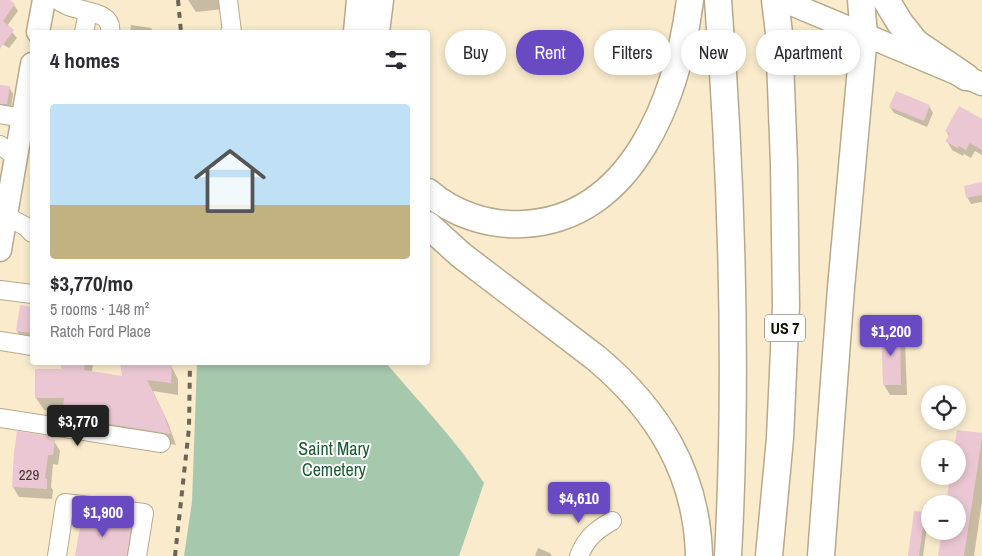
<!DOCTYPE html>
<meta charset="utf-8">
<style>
:root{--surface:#fff;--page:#f7f7f7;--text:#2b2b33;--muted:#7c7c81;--accent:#6a4ac3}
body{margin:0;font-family:"Archivo Narrow",sans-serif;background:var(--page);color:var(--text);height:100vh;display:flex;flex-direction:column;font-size:19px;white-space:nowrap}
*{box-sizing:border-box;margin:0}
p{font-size:16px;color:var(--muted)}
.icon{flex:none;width:28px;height:28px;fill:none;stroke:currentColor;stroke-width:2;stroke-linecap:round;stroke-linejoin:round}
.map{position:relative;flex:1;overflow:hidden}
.details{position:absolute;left:30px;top:30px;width:400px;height:335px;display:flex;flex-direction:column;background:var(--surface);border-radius:5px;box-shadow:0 2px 8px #0003}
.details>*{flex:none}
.top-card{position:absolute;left:445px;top:30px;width:461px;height:45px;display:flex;gap:10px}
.fabs{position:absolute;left:921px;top:385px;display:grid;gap:10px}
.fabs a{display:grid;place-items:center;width:45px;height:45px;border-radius:50%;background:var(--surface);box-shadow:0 2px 8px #0003;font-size:25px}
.price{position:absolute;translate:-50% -42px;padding:0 11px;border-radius:5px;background:var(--accent);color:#fff;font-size:16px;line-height:32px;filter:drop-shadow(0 1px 2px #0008)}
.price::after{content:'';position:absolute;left:50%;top:30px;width:15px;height:11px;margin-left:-8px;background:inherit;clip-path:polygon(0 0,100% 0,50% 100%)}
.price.selected{background:#222;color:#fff}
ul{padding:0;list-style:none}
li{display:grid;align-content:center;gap:10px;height:265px;padding:0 20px}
li span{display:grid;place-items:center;height:155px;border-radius:5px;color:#555}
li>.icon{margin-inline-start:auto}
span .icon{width:90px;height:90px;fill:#fffc;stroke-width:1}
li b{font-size:21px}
h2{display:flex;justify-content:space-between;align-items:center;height:60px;padding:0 20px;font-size:21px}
.pill{padding:0 18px;border-radius:22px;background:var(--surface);box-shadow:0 2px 8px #0003;font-size:18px;line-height:45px}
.pill.selected{background:var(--accent);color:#fff}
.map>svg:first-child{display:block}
.green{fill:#a6c8ad}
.shadow{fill:#0003}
.building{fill:#ebc7d4}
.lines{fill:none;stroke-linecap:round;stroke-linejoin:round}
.minor-casing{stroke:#b7a98c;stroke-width:20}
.major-casing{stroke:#b7a98c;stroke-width:25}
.highway-casing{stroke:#b7a98c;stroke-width:29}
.minor{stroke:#fff;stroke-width:18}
.major{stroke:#fff;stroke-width:22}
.highway{stroke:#fff;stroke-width:26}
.rail{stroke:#6d6554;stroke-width:4;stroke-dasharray:6 6;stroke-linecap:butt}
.labels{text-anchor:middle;stroke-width:4;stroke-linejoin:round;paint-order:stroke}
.number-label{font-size:15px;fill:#473b37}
.shield{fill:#fff;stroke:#58554f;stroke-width:1}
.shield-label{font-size:16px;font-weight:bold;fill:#100c03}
.park-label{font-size:18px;fill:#1b5d31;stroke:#fff}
</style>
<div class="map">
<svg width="982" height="556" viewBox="0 0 982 556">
<rect width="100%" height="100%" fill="#f9ebcc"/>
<path class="green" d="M197,363H386C419,402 456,440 484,483L459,556H184L192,502Z"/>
<g class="shadow">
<path d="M0,0H8L14,5L18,11L7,26L17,38L9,48L0,43Z"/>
<path d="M188,0H223L224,9L196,12Z"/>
<path d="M131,25L151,28L154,32H130Z"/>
<path d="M0,86L9,87L13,94L11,109L0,107Z"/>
<path d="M929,106L933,113L927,127L894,113L890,107Z"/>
<path d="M982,121V155L975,151L971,158L964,154L963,156L952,150L947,141L949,136L946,131Z"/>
<path d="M982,183V202L971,204L967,197Z"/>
<path d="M21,306L32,308V342L23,341L17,331Z"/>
<path d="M882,331H899L905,341L907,395H890L884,385Z"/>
<path d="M62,362H93L92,372L123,377L171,366L178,379V395L153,391L168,423L176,445L71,428L64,415L65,410H44L36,398L62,370Z"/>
<path d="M982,435V501L974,556H939L958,531V449Z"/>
<path d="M48,438L50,440L54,441L60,451L58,465L53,464L51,487L53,490L52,499L19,497L13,487Z"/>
<path d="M924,514L928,520L923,556H909Z"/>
<path d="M131,523L139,537L136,556H76Z"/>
<path d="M538,548L550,553L552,556H535Z"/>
</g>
<g class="building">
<path d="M0,0H10L15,4L3,21L14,30L0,49Z"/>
<path d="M0,85L10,86L7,104H0Z"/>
<path d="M896,91L930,105L924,121L889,107Z"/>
<path d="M959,106L982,119V150L970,143L966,150L959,146L957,148L945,141L950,134L945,131Z"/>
<path d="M982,182V195L966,198L964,186Z"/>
<path d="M20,305L32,307V333L16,331Z"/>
<path d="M900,329L901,385H883L881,330Z"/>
<path d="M61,362H85L84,370L122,376L120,362H157L172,365L171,383L147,380L162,410L171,434L62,416L64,398H35V369H61Z"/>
<path d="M957,430L982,433V438L964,556H938L942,531H958V504H946L950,476H958V449H954Z"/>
<path d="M17,431L49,436V439L55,440L53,455H48L45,478L47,479V489L12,487L14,453Z"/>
<path d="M914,511L925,512L919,556H908Z"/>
<path d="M82,516L132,522L127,556H75Z"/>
</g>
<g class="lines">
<g class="minor-casing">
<g id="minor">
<path d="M58,0C72,14 114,7 110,32"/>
<path d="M228,0L232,32H230"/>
<path d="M84,32L88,12"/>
<path d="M0,114L22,118"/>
<path d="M0,145L16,157"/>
<path d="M6,216L25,226L32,233"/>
<path d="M0,290L32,294"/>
<path d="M0,341L32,346"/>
<path d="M0,418L161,443"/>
<path d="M57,556L65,503L144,513L137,556"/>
<path d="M579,556C586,538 596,530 612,521"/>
</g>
</g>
<g class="major-casing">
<g id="major">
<path d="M782,0L982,84"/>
<path d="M38,32L44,0"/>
<path d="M0,250L32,64"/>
</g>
</g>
<g class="highway-casing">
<g id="highway">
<path d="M718,0C732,185 738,371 728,556"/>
<path d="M886,0L900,23L916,43L966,77"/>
<path d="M357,32L360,0"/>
<path d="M376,32L380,0"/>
<path d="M428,192C453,214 489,226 523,224C634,219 678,94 690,0"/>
<path d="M428,225L461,255L596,358C658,410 697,473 699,556"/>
<path d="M769,556L780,438L786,306L784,164L779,33L775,0"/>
<path d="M821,556L841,288L864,35L861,0"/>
</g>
</g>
<use href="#minor" class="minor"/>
<use href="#major" class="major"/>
<use href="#highway" class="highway"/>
<g class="rail">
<path d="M178,0L181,32"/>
<path d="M175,556L189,428L190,362"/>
</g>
</g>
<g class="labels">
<g class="number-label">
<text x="29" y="480">229</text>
</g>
<rect class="shield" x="765" y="314.5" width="40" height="27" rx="4"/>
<g class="shield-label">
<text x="785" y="334">US 7</text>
</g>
<g class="park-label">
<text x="334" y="455">Saint Mary<tspan x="334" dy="21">Cemetery</tspan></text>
</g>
</g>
</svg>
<div class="fabs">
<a><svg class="icon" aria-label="locate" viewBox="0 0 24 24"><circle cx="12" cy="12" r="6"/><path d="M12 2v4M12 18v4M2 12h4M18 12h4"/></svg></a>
<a>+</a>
<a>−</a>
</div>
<b class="price" style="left:891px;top:357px">$1,200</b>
<b class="price selected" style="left:78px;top:447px">$3,770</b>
<b class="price" style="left:579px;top:524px">$4,610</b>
<b class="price" style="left:103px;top:538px">$1,900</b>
<div class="top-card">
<a class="pill">Buy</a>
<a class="pill selected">Rent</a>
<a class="pill">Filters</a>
<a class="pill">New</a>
<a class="pill">Apartment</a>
</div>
<section class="details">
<h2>4 homes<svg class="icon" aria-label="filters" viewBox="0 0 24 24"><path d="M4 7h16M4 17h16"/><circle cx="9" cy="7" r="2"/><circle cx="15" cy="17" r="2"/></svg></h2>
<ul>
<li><span style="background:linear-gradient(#bfe0f5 65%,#c2b280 0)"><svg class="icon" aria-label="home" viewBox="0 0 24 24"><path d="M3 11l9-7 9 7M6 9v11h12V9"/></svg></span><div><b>$3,770/mo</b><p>5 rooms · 148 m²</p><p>Ratch Ford Place</p></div></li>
</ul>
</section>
</div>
